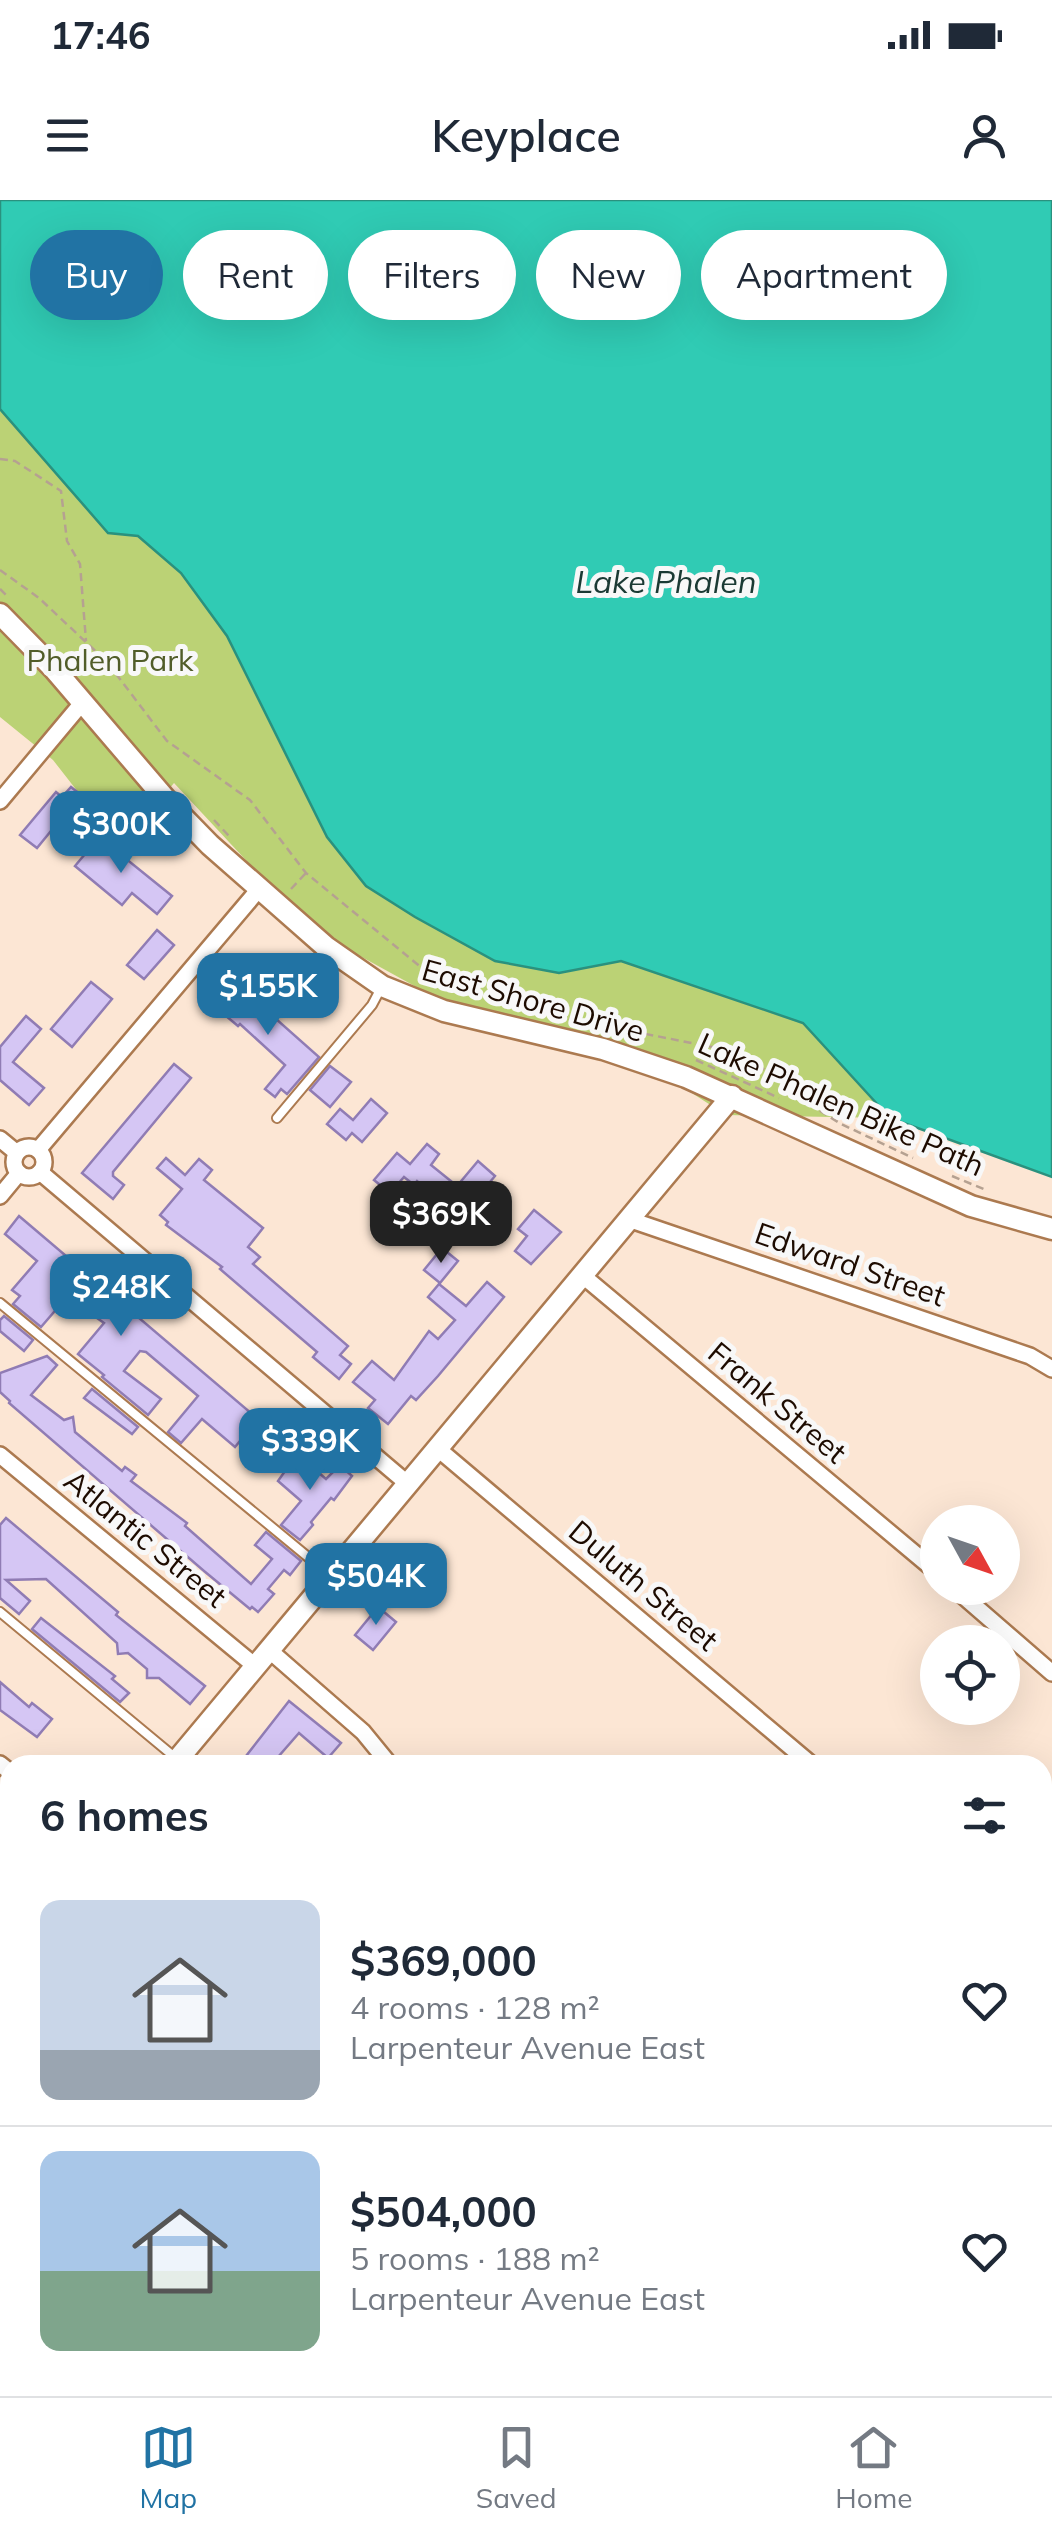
<!DOCTYPE html>
<meta charset="utf-8">
<style>
:root{--surface:#fff;--page:#f6f6f7;--text:#1f2937;--muted:#747a83;--line:#e0e1e3;--accent:#2173a4}
body{margin:0;font-family:Mulish,sans-serif;background:var(--page);color:var(--text);height:100vh;display:flex;flex-direction:column;font-size:38px;white-space:nowrap}
*{box-sizing:border-box;margin:0}
p{font-size:32px;color:var(--muted)}
.icon{flex:none;width:55px;height:55px;fill:none;stroke:currentColor;stroke-width:2;stroke-linecap:round;stroke-linejoin:round}
.map{position:relative;flex:1;overflow:hidden}
.drawer{position:absolute;left:0px;top:1555px;width:1052px;height:642px;display:flex;flex-direction:column;background:var(--surface);border-radius:30px 30px 0 0;box-shadow:0 10px 40px #0002}
.drawer>*{flex:none}
.hud{position:absolute;left:30px;top:30px;width:992px;height:90px;display:flex;gap:20px}
.needle{width:65px;rotate:130deg}
.tools{position:absolute;left:920px;top:1305px;display:grid;gap:20px}
.tools a{display:grid;place-items:center;width:100px;height:100px;border-radius:50%;background:var(--surface);box-shadow:0 10px 40px #0002;font-size:50px}
.price{position:absolute;translate:-50% -85px;padding:0 22px;border-radius:20px;background:var(--accent);color:#fff;font-size:32px;line-height:65px;filter:drop-shadow(0 2px 5px #0008)}
.price::after{content:'';position:absolute;left:50%;top:60px;width:30px;height:22px;margin-left:-15px;background:inherit;clip-path:polygon(0 0,100% 0,50% 100%)}
.price.current{background:#222;color:#fff}
ul{padding:0;list-style:none}
li{display:flex;align-items:center;gap:30px;height:250px;padding:0 40px}
li+li{border-top:2px solid var(--line)}
li span{display:grid;place-items:center;flex:none;width:280px;height:200px;border-radius:20px;color:#555}
li>.icon{margin-inline-start:auto}
span .icon{width:120px;height:120px;fill:#fffc;stroke-width:1}
li b{font-size:42px}
h2{display:flex;justify-content:space-between;align-items:center;height:120px;padding:0 40px;font-size:42px}
.chip{padding:0 35px;border-radius:45px;background:var(--surface);box-shadow:0 10px 40px #0002;font-size:35px;line-height:90px}
.chip.current{background:var(--accent);color:#fff}
.status{display:flex;justify-content:space-between;align-items:center;height:70px;padding:0 50px;background:var(--surface);direction:ltr}
.status svg{height:28px;fill:currentColor}
header{display:flex;justify-content:space-between;align-items:center;height:130px;padding:0 40px;background:var(--surface);font-size:45px;font-weight:600}
.tab-bar{display:flex;justify-content:space-around;align-items:center;height:140px;border-top:2px solid var(--line);background:var(--surface);font-size:28px;color:var(--muted)}
.tab-bar a{display:grid;justify-items:center;gap:5px}
.tab-bar .current{color:var(--accent)}
.map>svg:first-child{display:block}
.green{fill:#bbd275}
.water{fill:#30cbb4;stroke:#2a917e;stroke-width:2.5}
.building{fill:#d5c6f4;stroke:#907cb4;stroke-width:2.5}
.lines{fill:none;stroke-linecap:round;stroke-linejoin:round}
.lane-casing{stroke:#ac7a50;stroke-width:12}
.street-casing{stroke:#ac7a50;stroke-width:20}
.secondary-casing{stroke:#ac7a50;stroke-width:25}
.path{stroke:#b5a191;stroke-width:2.5;stroke-dasharray:8 5;stroke-linecap:butt}
.lane{stroke:#fff;stroke-width:8}
.street{stroke:#fff;stroke-width:15}
.secondary{stroke:#fff;stroke-width:20}
.labels{text-anchor:middle;stroke-width:10;stroke-linejoin:round;paint-order:stroke}
.park-label{font-size:30px;fill:#515d29;stroke:#f8f8f8}
.street-label{font-size:30px;fill:#1d0b00;stroke:#f8f8f8}
.water-label{font-size:32px;font-style:italic;fill:#1b3a34;stroke:#f8f8f8}
</style>
<div class="status"><b>17:46</b><svg viewBox="0 0 49 12"><path d="M0 12V9h3v3zM5 12V6h3v6zM10 12V3h3v9zM15 12V0h3v12zM26 1h20v11H26zM47 4h2v5h-2z"/></svg></div>
<header><svg class="icon" aria-label="menu" viewBox="0 0 24 24"><path d="M4 6h16M4 12h16M4 18h16"/></svg>Keyplace<svg class="icon" aria-label="person" viewBox="0 0 24 24"><circle cx="12" cy="8" r="4"/><path d="M4 21q1-7 8-7t8 7"/></svg></header>
<div class="map">
<svg width="1052" height="2196" viewBox="0 0 1052 2196">
<rect width="100%" height="100%" fill="#fce6d4"/>
<g class="green">
<path d="M0,209L108,333L137,336L181,373L227,436L327,637L559,773L621,760L803,823L890,918L726,915L611,841L440,800L309,728L174,583L121,647L53,560L0,517Z"/>
<path d="M0,2082L10,2091V2188H116L125,2196H0Z"/>
</g>
<path class="water" d="M0,0H1052V977L890,918L803,823L621,761L559,773L495,761L415,717L366,686L327,637L227,436L181,373L138,336L108,333L0,209Z"/>
<g class="building">
<path d="M71,587L86,599L77,610L84,616L67,636L55,626L37,648L20,635L56,592L62,597Z"/>
<path d="M101,635L117,648L115,650L172,696L157,714L132,693L122,705L75,666Z"/>
<path d="M157,730L174,745L144,779L127,765Z"/>
<path d="M91,782L112,799L72,847L51,829Z"/>
<path d="M222,782L271,823L275,818L319,857L287,894L281,889L275,897L265,889L285,865L240,824L238,826L207,800Z"/>
<path d="M26,816L41,829L13,862L44,888L29,905L0,880V847Z"/>
<path d="M174,864L191,878L113,972V976L124,985L113,999L82,973Z"/>
<path d="M330,866L351,882L330,907L310,890Z"/>
<path d="M371,899L387,913L362,942L352,933L346,940L327,924L340,909L353,920Z"/>
<path d="M427,944L439,954L431,965L457,986L478,961L495,976L456,1023L439,1010L444,1004L417,981L414,985L404,977L390,993L374,980L397,953L410,964Z"/>
<path d="M166,958L185,975L199,959L212,970L204,980L263,1028L248,1047L260,1057L253,1064L348,1146L340,1155L351,1164L339,1179L313,1157L317,1152L220,1069L222,1067L166,1025L168,1022L160,1015L182,989L157,968Z"/>
<path d="M534,1010L561,1032L531,1064L515,1051L527,1036L518,1029Z"/>
<path d="M19,1016L258,1219L235,1247L202,1219L181,1243L168,1232L198,1196L146,1152L140,1151L124,1171L161,1199L148,1215L102,1177L104,1175L78,1154L104,1123L97,1118L101,1113L73,1090L41,1127L13,1104L20,1096L12,1090L37,1061L5,1034Z"/>
<path d="M442,1048L458,1061L440,1083L424,1070Z"/>
<path d="M487,1082L504,1097L438,1176L416,1200L411,1196L388,1224L368,1208L375,1200L353,1182L372,1161L394,1180L429,1131L438,1139L455,1120L428,1097L439,1084L466,1106Z"/>
<path d="M4,1116L33,1140L24,1151L0,1131V1120Z"/>
<path d="M47,1156L57,1165L31,1195L64,1220L73,1217L75,1232L122,1271L125,1267L136,1275L131,1281L187,1323L185,1326L251,1384L272,1359L255,1345L266,1332L301,1361L290,1375L284,1370L268,1389L274,1394L258,1412L252,1407L250,1409L204,1371L9,1203L10,1201L0,1192V1173Z"/>
<path d="M92,1189L138,1227L132,1234L84,1198Z"/>
<path d="M297,1254L326,1279L340,1265L352,1276L334,1300L331,1298L311,1322L313,1325L300,1340L281,1325L301,1301L278,1281Z"/>
<path d="M6,1318L118,1412L116,1415L205,1486L190,1504L159,1478H147V1469L128,1453L118,1454L117,1443L46,1379L6,1380L30,1401L19,1414L0,1398V1325Z"/>
<path d="M378,1407L396,1422L373,1450L355,1435Z"/>
<path d="M41,1418L115,1476L112,1479L129,1493L120,1502L32,1429Z"/>
<path d="M0,1482L29,1507L32,1503L52,1519L37,1537L0,1510Z"/>
<path d="M289,1501L341,1543L328,1558L299,1533L271,1565H239Z"/>
</g>
<g class="lines">
<g class="lane-casing">
<g id="lane">
<path d="M277,918L372,805L382,786"/>
<path d="M0,1103L331,1376"/>
<path d="M0,1412L177,1559"/>
</g>
</g>
<g class="street-casing">
<g id="street">
<path d="M0,601L82,503"/>
<path d="M0,939L17,953"/>
<circle cx="29" cy="962" r="15"/>
<path d="M38,950L259,689"/>
<path d="M40,972L408,1284"/>
<path d="M0,996L19,973"/>
<path d="M628,1019L1030,1156L1052,1169"/>
<path d="M582,1075L938,1373"/>
<path d="M437,1248L812,1565"/>
<path d="M0,1255L255,1466"/>
<path d="M954,1388L1052,1473"/>
<path d="M269,1450L363,1532L390,1565"/>
<path d="M0,1564L10,1572"/>
<path d="M1042,1759L1052,1767"/>
<path d="M1042,2078L1052,2067"/>
<path d="M1042,2121L1052,2129"/>
<path d="M944,2196L951,2188"/>
</g>
</g>
<g class="secondary-casing">
<g id="secondary">
<path d="M0,414L55,470L168,602L210,645L326,747L382,786L444,811L603,849L686,877L971,1006L1052,1029"/>
<path d="M173,1565L732,896"/>
<path d="M0,1771L10,1759"/>
<path d="M0,1896L10,1905"/>
<path d="M343,2188L353,2196"/>
</g>
</g>
<g class="path">
<path d="M0,259L15,261L61,291L67,341L80,364L86,441"/>
<path d="M0,370L39,398L107,462L167,541L250,600L306,673L428,773L452,787L570,819L717,848L777,875L801,899L841,924L913,958"/>
<path d="M0,389L9,398"/>
<path d="M214,620L229,636"/>
<path d="M291,689L306,673"/>
<path d="M696,860L779,898"/>
<path d="M952,976L986,990"/>
<path d="M0,2124L10,2133"/>
<path d="M69,2188L78,2196"/>
</g>
<use href="#lane" class="lane"/>
<use href="#street" class="street"/>
<use href="#secondary" class="secondary"/>
</g>
<g class="labels">
<g class="park-label">
<text x="110" y="471">Phalen Park</text>
</g>
<g class="street-label">
<text transform="translate(533 801) rotate(16)" y="10">East Shore Drive</text>
<text transform="translate(841 905) rotate(24)" y="10">Lake Phalen Bike Path</text>
<text transform="translate(850 1065) rotate(19)" y="10">Edward Street</text>
<text transform="translate(777 1203) rotate(40)" y="10">Frank Street</text>
<text transform="translate(145 1339) rotate(39)" y="10">Atlantic Street</text>
<text transform="translate(643 1386) rotate(40)" y="10">Duluth Street</text>
</g>
<g class="water-label">
<text x="666" y="393">Lake Phalen</text>
</g>
</g>
</svg>
<div class="tools">
<a><svg class="needle" viewBox="-14 -14 28 28"><path d="M0-13l5 13h-10z" fill="#e53935"/><path d="M0 13l5-13h-10z" fill="#747a83"/></svg></a>
<a><svg class="icon" aria-label="locate" viewBox="0 0 24 24"><circle cx="12" cy="12" r="6"/><path d="M12 2v4M12 18v4M2 12h4M18 12h4"/></svg></a>
</div>
<b class="price" style="left:121px;top:676px">$300K</b>
<b class="price" style="left:268px;top:838px">$155K</b>
<b class="price current" style="left:441px;top:1066px">$369K</b>
<b class="price" style="left:121px;top:1139px">$248K</b>
<b class="price" style="left:310px;top:1293px">$339K</b>
<b class="price" style="left:376px;top:1428px">$504K</b>
<div class="hud">
<a class="chip current">Buy</a>
<a class="chip">Rent</a>
<a class="chip">Filters</a>
<a class="chip">New</a>
<a class="chip">Apartment</a>
</div>
<section class="drawer">
<h2>6 homes<svg class="icon" aria-label="filters" viewBox="0 0 24 24"><path d="M4 7h16M4 17h16"/><circle cx="9" cy="7" r="2"/><circle cx="15" cy="17" r="2"/></svg></h2>
<ul>
<li><span style="background:linear-gradient(#c9d6e8 75%,#9aa5b1 0)"><svg class="icon" aria-label="home" viewBox="0 0 24 24"><path d="M3 11l9-7 9 7M6 9v11h12V9"/></svg></span><div><b>$369,000</b><p>4 rooms · 128 m²</p><p>Larpenteur Avenue East</p></div><svg class="icon" aria-label="heart" viewBox="0 0 24 24"><path d="M12 20l-8-8c-3-5 5-10 8-4 3-6 11-1 8 4z"/></svg></li>
<li><span style="background:linear-gradient(#a9c7e8 60%,#7fa58c 0)"><svg class="icon" aria-label="home" viewBox="0 0 24 24"><path d="M3 11l9-7 9 7M6 9v11h12V9"/></svg></span><div><b>$504,000</b><p>5 rooms · 188 m²</p><p>Larpenteur Avenue East</p></div><svg class="icon" aria-label="heart" viewBox="0 0 24 24"><path d="M12 20l-8-8c-3-5 5-10 8-4 3-6 11-1 8 4z"/></svg></li>
</ul>
</section>
</div>
<nav class="tab-bar">
<a class="current"><svg class="icon" aria-label="map" viewBox="0 0 24 24"><path d="M3 6l6-2 6 2 6-2v14l-6 2-6-2-6 2zM9 4v14M15 6v14"/></svg>Map</a>
<a><svg class="icon" aria-label="saved" viewBox="0 0 24 24"><path d="M7 4h10v16l-5-4-5 4z"/></svg>Saved</a>
<a><svg class="icon" aria-label="home" viewBox="0 0 24 24"><path d="M3 11l9-7 9 7M6 9v11h12V9"/></svg>Home</a>
</nav>
